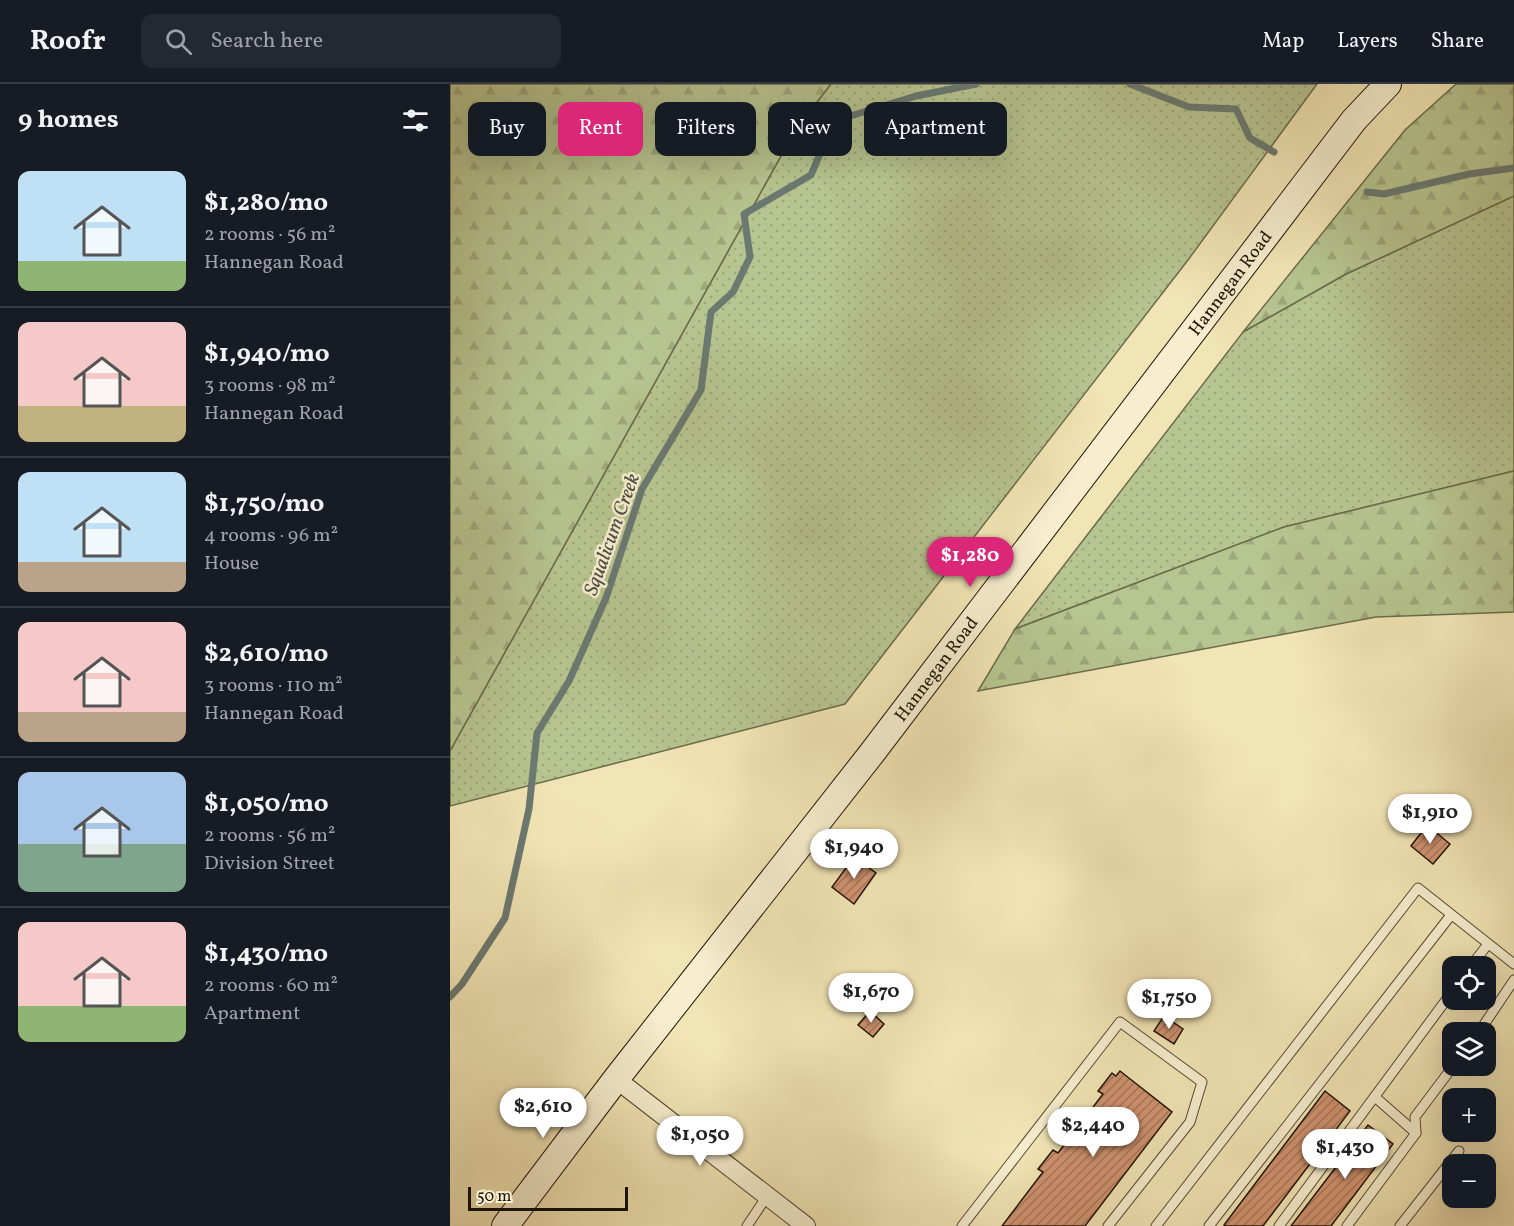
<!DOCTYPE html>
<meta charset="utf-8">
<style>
:root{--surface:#171b24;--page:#242831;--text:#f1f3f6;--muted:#9ea1a6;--line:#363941;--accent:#db2777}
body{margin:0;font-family:Vollkorn,serif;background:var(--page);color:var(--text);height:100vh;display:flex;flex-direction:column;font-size:22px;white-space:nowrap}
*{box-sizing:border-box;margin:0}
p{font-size:20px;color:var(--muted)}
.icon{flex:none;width:33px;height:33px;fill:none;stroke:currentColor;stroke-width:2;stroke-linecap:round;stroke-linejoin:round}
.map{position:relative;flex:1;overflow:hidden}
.panel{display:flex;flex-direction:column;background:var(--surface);width:450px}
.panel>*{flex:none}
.top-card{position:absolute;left:18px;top:18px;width:570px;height:54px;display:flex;gap:12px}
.buttons{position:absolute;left:992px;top:872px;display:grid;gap:12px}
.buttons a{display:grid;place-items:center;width:54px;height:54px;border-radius:12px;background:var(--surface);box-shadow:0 6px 24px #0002;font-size:30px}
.scale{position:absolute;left:18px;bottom:15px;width:160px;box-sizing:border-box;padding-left:6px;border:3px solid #1e1407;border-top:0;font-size:16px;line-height:21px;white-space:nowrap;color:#1e1407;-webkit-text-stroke:4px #f7eecf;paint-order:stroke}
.price{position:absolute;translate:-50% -51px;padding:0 14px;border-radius:21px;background:#fff;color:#222;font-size:20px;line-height:39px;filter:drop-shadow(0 2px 3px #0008)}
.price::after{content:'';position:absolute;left:50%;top:36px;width:18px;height:14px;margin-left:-9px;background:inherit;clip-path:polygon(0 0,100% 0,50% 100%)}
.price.on{background:var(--accent);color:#fff}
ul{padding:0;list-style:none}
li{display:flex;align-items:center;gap:18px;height:150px;padding:0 18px}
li+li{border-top:2px solid var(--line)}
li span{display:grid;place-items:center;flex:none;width:168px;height:120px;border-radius:12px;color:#555}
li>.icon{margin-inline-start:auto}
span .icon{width:72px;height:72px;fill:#fffc;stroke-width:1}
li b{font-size:26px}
h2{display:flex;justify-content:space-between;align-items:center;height:72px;padding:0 18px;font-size:26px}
.tag{padding:0 21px;border-radius:12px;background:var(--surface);box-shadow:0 6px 24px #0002;font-size:21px;line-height:54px}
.tag.on{background:var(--accent);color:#fff}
header{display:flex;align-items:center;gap:36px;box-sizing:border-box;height:84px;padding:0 30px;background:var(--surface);border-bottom:2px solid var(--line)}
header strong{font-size:28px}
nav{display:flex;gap:33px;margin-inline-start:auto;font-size:21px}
.search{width:420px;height:54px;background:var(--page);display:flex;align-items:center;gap:15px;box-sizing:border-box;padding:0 21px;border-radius:12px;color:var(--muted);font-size:22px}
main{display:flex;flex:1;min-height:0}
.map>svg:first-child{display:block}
.grass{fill:url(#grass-dots);stroke:#6a6c4c;stroke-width:1.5}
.forest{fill:url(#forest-firs);stroke:#6a6c4c;stroke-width:1.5}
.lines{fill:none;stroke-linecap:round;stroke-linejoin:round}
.stream{stroke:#6b7971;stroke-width:7}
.building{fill:url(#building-hatch);stroke:#1e1407;stroke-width:1.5}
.service-casing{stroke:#534832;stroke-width:11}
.minor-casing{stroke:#534832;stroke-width:20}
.secondary-casing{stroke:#1e1407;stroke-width:28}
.service{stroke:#f7eecf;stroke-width:9}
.minor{stroke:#f7eecf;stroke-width:18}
.secondary{stroke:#f7eecf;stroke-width:26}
.labels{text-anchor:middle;stroke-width:5;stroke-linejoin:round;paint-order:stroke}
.street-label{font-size:18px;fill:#1e1407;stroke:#f7eecf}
.water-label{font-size:20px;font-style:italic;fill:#4b4f45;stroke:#f7eecf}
</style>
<header>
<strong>Roofr</strong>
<div class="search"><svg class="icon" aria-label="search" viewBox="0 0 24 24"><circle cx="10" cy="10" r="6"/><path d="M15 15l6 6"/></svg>Search here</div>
<nav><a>Map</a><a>Layers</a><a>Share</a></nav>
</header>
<main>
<section class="panel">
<h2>9 homes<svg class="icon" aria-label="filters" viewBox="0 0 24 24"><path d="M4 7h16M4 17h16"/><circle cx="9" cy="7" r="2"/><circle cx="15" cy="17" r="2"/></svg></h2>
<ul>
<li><span style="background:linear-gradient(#bfe0f5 75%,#8fb573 0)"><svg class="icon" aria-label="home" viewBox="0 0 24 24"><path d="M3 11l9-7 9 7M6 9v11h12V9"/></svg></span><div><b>$1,280/mo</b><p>2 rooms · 56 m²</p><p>Hannegan Road</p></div></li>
<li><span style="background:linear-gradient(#f6c9c9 70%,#c2b280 0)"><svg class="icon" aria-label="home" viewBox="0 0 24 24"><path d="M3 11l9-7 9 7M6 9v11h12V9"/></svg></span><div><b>$1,940/mo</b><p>3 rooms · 98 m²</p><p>Hannegan Road</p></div></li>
<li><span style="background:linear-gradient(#bfe0f5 75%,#b9a48a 0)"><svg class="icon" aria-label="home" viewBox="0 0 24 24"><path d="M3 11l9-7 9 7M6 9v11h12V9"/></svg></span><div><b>$1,750/mo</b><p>4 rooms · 96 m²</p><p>House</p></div></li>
<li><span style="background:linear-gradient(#f6c9c9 75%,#b9a48a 0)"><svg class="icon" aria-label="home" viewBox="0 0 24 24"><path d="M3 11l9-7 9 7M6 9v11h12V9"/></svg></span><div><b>$2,610/mo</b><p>3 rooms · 110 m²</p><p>Hannegan Road</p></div></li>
<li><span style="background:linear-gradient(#a9c7e8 60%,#7fa58c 0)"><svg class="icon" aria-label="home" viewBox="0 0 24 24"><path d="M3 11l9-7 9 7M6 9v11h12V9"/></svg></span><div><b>$1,050/mo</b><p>2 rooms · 56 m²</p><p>Division Street</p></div></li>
<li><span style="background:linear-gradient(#f6c9c9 70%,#8fb573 0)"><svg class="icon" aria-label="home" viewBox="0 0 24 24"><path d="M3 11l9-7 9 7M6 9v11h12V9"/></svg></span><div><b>$1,430/mo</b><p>2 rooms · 60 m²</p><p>Apartment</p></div></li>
</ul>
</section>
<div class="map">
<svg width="1064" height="1142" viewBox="0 0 1064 1142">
<defs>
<pattern id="grass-dots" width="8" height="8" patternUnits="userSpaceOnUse" patternTransform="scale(1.5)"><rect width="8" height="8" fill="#b7c590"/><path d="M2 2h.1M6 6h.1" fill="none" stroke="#9da87b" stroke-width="1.8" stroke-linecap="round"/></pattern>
<pattern id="forest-firs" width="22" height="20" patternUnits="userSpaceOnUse" patternTransform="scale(1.5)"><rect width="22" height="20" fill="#b7c590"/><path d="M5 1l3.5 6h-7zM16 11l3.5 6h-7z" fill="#9da87b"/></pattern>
<pattern id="building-hatch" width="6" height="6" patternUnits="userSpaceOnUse" patternTransform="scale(1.5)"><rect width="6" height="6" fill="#cf926f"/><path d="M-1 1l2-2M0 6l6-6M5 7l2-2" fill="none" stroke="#a77659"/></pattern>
</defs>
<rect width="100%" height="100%" fill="#f2e5b5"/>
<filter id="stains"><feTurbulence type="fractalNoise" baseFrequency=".00333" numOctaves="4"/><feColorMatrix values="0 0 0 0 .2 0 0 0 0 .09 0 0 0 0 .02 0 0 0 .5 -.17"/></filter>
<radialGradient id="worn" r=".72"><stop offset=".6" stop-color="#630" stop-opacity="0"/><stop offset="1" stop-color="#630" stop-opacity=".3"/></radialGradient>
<g class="grass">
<path d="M381,0H867L738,176L395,620L0,722V667L346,45Z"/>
<path d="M1064,112V387L834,443L565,545L793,248L896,190Z"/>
</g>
<g class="forest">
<path d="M0,0H381L346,45L0,667Z"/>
<path d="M1006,0H1064V112L896,190L793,248L955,46Z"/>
<path d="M1064,387V528L926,533L528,607L565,545L834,443Z"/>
</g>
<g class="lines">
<g class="stream">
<path d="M680,0L739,23L786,25L800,54L824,68"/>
<path d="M917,108L934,110L1019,90L1064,84"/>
<path d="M0,913L12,900L55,834L79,725L87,649L119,597L156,514L192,405L251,306L261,228L283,208L300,173L294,130L361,91L384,37L466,12L526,0"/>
</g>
</g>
<g class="building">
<path d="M977,741L1000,760L983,780L961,762Z"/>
<path d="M404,773L426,789L404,820L382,803Z"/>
<path d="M420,927L434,940L423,953L408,941Z"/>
<path d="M714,932L733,945L724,960L704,947Z"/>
<path d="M670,987L722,1028L635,1142H552L593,1088L588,1085L603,1066L608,1069L653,1010L648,1007L662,989L666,992Z"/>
<path d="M875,1007L900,1027L813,1142H776L774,1141Z"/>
<path d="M918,1041L943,1060L881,1142H841Z"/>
</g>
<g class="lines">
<g class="service-casing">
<g id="service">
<path d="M1021,882L1038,860"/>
<path d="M1029,948L1064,896"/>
<path d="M925,1013L966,1049"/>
<path d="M297,1142L317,1112"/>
<path d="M512,1142L670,938L752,998L740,1038L658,1142"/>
<path d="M706,1142L968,804L1064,880"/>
<path d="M759,1142L1001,831"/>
<path d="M829,1142L1002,908"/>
<path d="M897,1142L966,1049L965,1033L1004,981"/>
<path d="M950,1142L1009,1067"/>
</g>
</g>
<g class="minor-casing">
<path id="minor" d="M166,995L356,1142"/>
</g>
<g class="secondary-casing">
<path id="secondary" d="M55,1142L166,995L422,669L904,36L938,0"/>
</g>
<use href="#service" class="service"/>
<use href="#minor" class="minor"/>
<use href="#secondary" class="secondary"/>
</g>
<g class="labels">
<g class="street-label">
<text transform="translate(780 199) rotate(-53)" y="6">Hannegan Road</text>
<text transform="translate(486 585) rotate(-53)" y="6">Hannegan Road</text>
</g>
<g class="water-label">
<text transform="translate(161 450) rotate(-70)" y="7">Squalicum Creek</text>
</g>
</g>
<rect width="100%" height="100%" filter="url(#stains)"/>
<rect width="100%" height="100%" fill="url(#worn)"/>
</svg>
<div class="buttons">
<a><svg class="icon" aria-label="locate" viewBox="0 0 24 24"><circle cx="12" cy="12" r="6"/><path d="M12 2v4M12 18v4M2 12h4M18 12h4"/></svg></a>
<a><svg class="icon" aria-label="layers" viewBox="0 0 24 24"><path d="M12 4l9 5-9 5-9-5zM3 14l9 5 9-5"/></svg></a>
<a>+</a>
<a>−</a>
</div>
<div class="scale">50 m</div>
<b class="price on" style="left:520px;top:504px">$1,280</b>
<b class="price" style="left:980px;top:761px">$1,910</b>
<b class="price" style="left:404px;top:796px">$1,940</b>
<b class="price" style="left:421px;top:940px">$1,670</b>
<b class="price" style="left:719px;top:946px">$1,750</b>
<b class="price" style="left:93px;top:1055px">$2,610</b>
<b class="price" style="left:643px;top:1074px">$2,440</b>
<b class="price" style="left:250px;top:1083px">$1,050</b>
<b class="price" style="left:895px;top:1096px">$1,430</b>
<div class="top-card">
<a class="tag">Buy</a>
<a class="tag on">Rent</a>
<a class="tag">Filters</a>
<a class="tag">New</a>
<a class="tag">Apartment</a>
</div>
</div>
</main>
